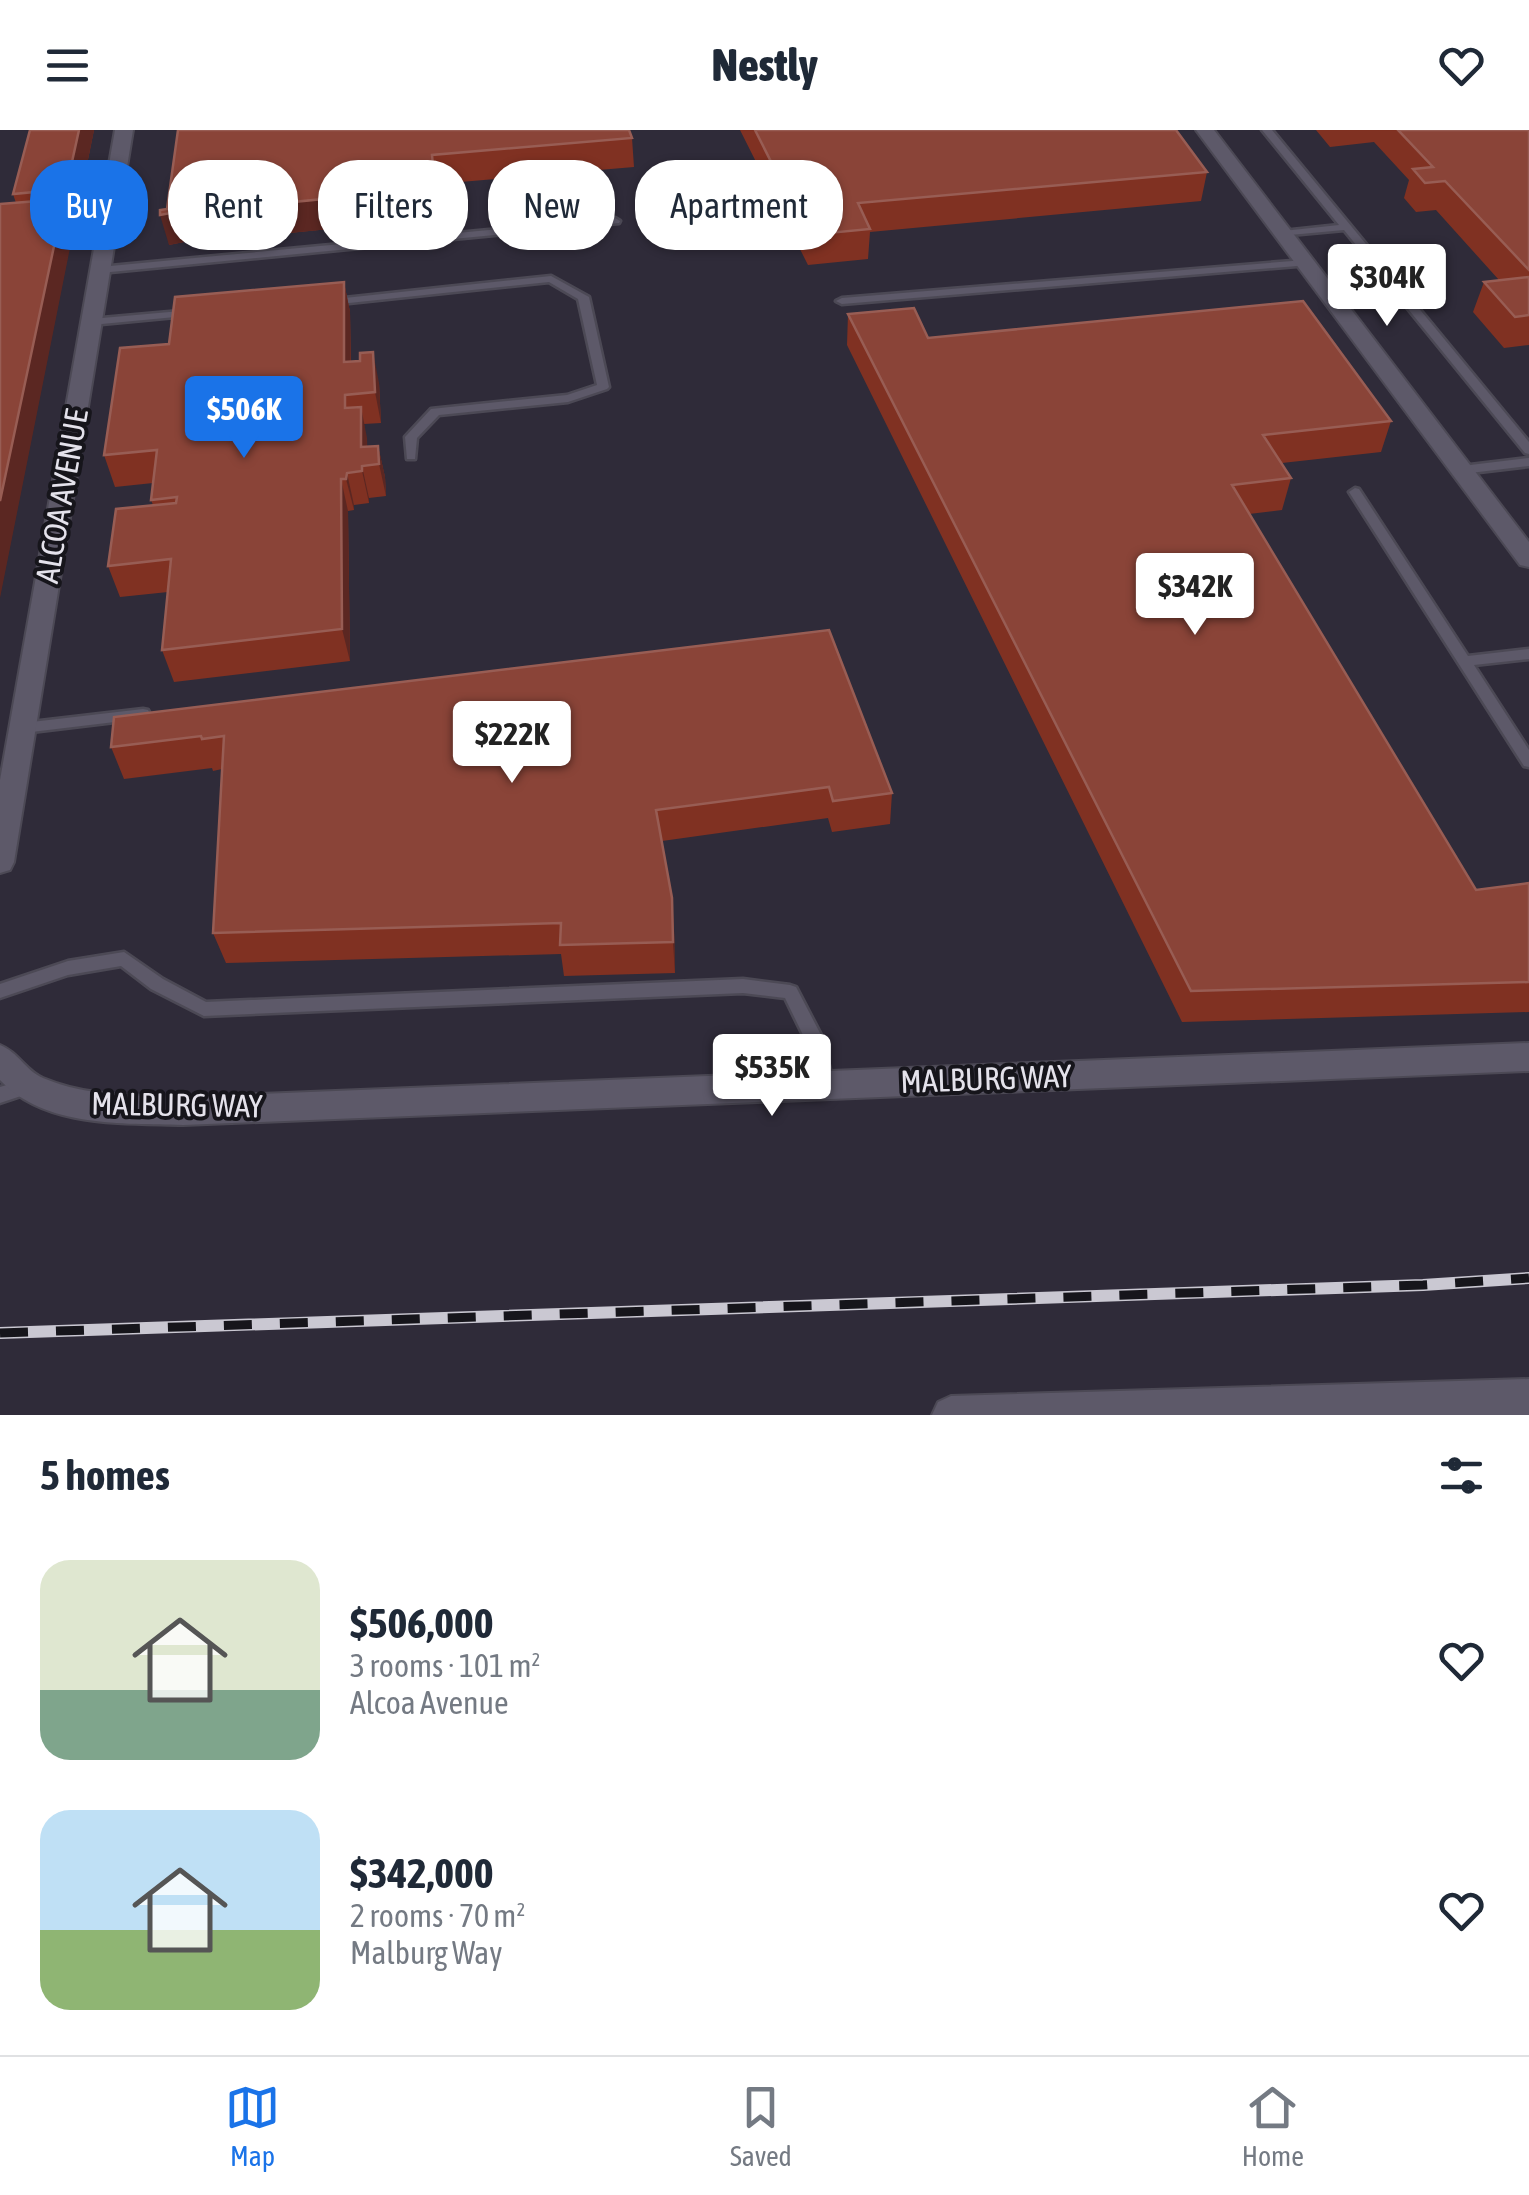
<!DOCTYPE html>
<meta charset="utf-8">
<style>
:root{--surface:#fff;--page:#f6f6f7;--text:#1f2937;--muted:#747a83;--line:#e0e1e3;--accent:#1a73e8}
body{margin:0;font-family:"Asap Condensed",sans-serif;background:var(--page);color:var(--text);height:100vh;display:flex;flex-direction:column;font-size:38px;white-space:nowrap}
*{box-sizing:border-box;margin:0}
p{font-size:32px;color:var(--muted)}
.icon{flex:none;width:55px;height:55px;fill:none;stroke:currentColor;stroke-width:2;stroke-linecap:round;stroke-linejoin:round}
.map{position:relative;height:1285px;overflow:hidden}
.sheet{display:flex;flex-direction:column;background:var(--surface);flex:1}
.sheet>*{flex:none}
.top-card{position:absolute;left:30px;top:30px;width:1000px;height:90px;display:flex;gap:20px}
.price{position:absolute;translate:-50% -85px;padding:0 22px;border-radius:10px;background:#fff;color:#222;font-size:32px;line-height:65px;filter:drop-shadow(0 2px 5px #0008)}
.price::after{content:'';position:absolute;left:50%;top:60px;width:30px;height:22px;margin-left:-15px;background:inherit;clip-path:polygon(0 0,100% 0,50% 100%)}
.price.current{background:var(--accent);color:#fff}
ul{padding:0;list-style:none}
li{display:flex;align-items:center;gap:30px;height:250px;padding:0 40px}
li span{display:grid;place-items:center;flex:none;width:280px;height:200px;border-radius:30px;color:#555}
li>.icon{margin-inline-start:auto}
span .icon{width:120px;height:120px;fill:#fffc;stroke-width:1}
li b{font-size:42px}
h2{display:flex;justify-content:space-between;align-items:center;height:120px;padding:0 40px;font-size:42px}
.pill{padding:0 35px;border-radius:40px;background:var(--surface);box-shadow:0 2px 8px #0004;font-size:35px;line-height:90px}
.pill.current{background:var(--accent);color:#fff}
header{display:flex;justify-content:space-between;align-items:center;height:130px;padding:0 40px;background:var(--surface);font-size:45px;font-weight:800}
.dock{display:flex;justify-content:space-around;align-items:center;height:140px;border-top:2px solid var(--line);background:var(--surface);font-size:28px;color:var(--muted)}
.dock a{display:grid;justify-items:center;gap:5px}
.dock .current{color:var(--accent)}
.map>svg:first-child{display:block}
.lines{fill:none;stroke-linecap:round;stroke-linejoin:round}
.service-casing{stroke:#4c4955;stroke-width:5}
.minor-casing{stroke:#4c4955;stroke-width:4}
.tertiary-casing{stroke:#4c4955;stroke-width:4}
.service{fill:#5d5969;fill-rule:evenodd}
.minor{fill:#5d5969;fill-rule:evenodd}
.tertiary{fill:#5d5969;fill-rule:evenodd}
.rail-casing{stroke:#cac8d2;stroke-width:12}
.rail{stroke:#16151b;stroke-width:9;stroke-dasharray:28;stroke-linecap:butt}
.wall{fill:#803122}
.shaded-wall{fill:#5b2722}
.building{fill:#8a4438;stroke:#985d54;stroke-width:2.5}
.labels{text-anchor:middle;stroke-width:8;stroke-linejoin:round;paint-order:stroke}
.street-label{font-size:32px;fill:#e4e2eb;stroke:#16151b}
</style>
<header><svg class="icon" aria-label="menu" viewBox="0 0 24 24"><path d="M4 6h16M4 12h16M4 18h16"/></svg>Nestly<svg class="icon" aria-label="heart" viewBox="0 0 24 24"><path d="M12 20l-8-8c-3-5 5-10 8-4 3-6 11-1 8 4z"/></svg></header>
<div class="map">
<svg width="1529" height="1285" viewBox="0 0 1529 1285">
<rect width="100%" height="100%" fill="#2f2b39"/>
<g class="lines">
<g class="service-casing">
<g id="service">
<path d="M1262,0H1272L1529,312V324L1525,323L1344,100L1279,106V102L1283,101L1339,95Z"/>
<path d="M615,88L620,91L619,93L100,143L95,140L100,137Z"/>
<path d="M1305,130L1310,133L1309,135L842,174L836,171L842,168Z"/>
<path d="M551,146L589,167L609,257L607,259L568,272L439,285L417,308L415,329H407L405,307L431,279L567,265L597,255L578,169L549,152L330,175L326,174V170Z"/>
<path d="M192,180L198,183L196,185L91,195L85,192L91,189Z"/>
<path d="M1529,328V336L1462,344L1456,340L1462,336Z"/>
<path d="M1355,358L1359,359L1468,526L1529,519V529L1474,535L1529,620V637L1524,636L1349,362Z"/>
<path d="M143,579L148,580L150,584L148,588L23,603L16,598L23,593Z"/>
<path d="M124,822L163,849L206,872L743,849L790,855L796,857L821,905L834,955L831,960L825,963L819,960L803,905L785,868L743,863L204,886L151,859L121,836L68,845L0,868V854L68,831Z"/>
<path d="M27,949L33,952L36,957L33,962L0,973V957Z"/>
</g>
</g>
<g class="minor-casing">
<g id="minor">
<path d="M115,0H133L14,732L10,740L0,743V650Z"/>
<path d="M1196,0H1214L1529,412V437L1520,435Z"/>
<path d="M1529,913V941L183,995C123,993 45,998 0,950V915C18,922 26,941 43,948C88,967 135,965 183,967Z"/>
</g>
</g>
<g class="tertiary-casing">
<path id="tertiary" d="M1529,1249V1285H932L938,1272L951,1266Z"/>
</g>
<use href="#service" class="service"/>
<use href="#minor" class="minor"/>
<use href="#tertiary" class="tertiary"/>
<g class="rail-casing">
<path id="rail" d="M0,1203L1423,1155L1529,1148"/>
</g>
<use href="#rail" class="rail"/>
</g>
<g class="wall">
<path d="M30,0H94L76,89H71L74,98L16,73L13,64Z"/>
<path d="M178,0L632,8L634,37L437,54L440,88L200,112L199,109L169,115L167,79Z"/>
<path d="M740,0H1176L1207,42L1201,71L870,102L868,129L808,135Z"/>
<path d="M1316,0H1529V215L1504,218L1473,182L1484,152L1499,150L1436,80L1416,82L1404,68L1409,50L1374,12L1330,17Z"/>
<path d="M344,152L350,182L351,232L379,253L381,293L364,294L367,317L378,316L385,347L386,366L369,368V373L354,375V380L348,381L350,531L174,552L162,520L168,462L120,467L108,436L153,375L151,370L153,353L115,357L104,325Z"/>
<path d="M848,184L928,208L1391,291L1381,322L1282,333L1291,348L1282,380L1249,384L1476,760L1529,753V882L1182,892L847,215Z"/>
<path d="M114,587L892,663L890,694L832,702L828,688L662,711L674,799L675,843L564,846L561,824L226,833L213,803L222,639L213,641L212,638L124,649L111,617Z"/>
</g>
<g class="shaded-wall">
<path d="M79,0H94L76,89L66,59Z"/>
<path d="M432,25L440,88L200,112L199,109L169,115L160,85Z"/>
<path d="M64,69L74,98L0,468V371Z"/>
<path d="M344,152L350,182L351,263L344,232Z"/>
<path d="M373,222L379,253L381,293L375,262Z"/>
<path d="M361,277L367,308L368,336L361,317Z"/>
<path d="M378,316L385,347L386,366L379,334Z"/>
<path d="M362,336L369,368V373L362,341Z"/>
<path d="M347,343L354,375V380L346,349Z"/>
<path d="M341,349L348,381L350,531L342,499Z"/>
<path d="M672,768L674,799L675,843L673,812Z"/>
</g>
<g class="building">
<path d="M30,0H79L66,59L13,64Z"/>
<path d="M178,0H629L632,8L432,25L435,58L192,82V79L160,85V80L167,79Z"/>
<path d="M755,0H1176L1207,42L858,73L870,99L808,105Z"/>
<path d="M1398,0H1529V140L1445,51L1425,53L1413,39L1433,37Z"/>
<path d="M64,69L0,371V74Z"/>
<path d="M1529,147V185L1515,187L1484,152Z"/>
<path d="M344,152V232L360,231V223L373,222L375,262L345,265V278L361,277V317L378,316L379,334L362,336V341L347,343L346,349H341L342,499L162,520L171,429L108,436L116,379L176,373L177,367L151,370L157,320L104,325L120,218L169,214L175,167Z"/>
<path d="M1303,171L1391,291L1263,305L1291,348L1232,355L1476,760L1529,753V852L1191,861L848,184L914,178L928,208Z"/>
<path d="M829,500L892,663L833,671L829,657L656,680L672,768L673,812L560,815L561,793L213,803L224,606L202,609L201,606L111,617L114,587Z"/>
</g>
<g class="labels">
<g class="street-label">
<text transform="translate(62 366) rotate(-80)" y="11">ALCOA AVENUE</text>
<text transform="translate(986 949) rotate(-2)" y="11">MALBURG WAY</text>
<text transform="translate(177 975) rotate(1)" y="11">MALBURG WAY</text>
</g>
</g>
</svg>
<b class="price" style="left:1387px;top:199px">$304K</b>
<b class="price current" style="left:244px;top:331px">$506K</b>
<b class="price" style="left:1195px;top:508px">$342K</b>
<b class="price" style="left:512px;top:656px">$222K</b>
<b class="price" style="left:772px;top:989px">$535K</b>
<div class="top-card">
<a class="pill current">Buy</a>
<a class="pill">Rent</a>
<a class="pill">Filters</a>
<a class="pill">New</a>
<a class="pill">Apartment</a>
</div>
</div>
<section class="sheet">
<h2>5 homes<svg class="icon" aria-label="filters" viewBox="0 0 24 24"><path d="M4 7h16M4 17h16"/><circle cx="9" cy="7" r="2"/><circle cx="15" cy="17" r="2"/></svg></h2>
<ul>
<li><span style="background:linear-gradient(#dfe7d0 65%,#7fa58c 0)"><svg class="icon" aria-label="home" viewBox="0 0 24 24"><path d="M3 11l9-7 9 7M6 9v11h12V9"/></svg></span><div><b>$506,000</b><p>3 rooms · 101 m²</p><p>Alcoa Avenue</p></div><svg class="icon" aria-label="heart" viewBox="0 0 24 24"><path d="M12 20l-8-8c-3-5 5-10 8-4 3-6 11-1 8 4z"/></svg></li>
<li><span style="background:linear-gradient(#bfe0f5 60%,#8fb573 0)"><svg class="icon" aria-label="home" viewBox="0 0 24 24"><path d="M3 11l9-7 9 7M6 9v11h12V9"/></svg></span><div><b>$342,000</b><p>2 rooms · 70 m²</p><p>Malburg Way</p></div><svg class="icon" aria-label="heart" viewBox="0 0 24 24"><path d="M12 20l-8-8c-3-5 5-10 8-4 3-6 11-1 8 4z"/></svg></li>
</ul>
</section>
<nav class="dock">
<a class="current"><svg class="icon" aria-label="map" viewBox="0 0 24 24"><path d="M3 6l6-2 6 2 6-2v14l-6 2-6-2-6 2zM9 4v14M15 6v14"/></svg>Map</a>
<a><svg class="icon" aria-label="saved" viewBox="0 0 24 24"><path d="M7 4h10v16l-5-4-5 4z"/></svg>Saved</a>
<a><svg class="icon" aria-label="home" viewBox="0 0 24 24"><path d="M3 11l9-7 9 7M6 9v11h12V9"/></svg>Home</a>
</nav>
